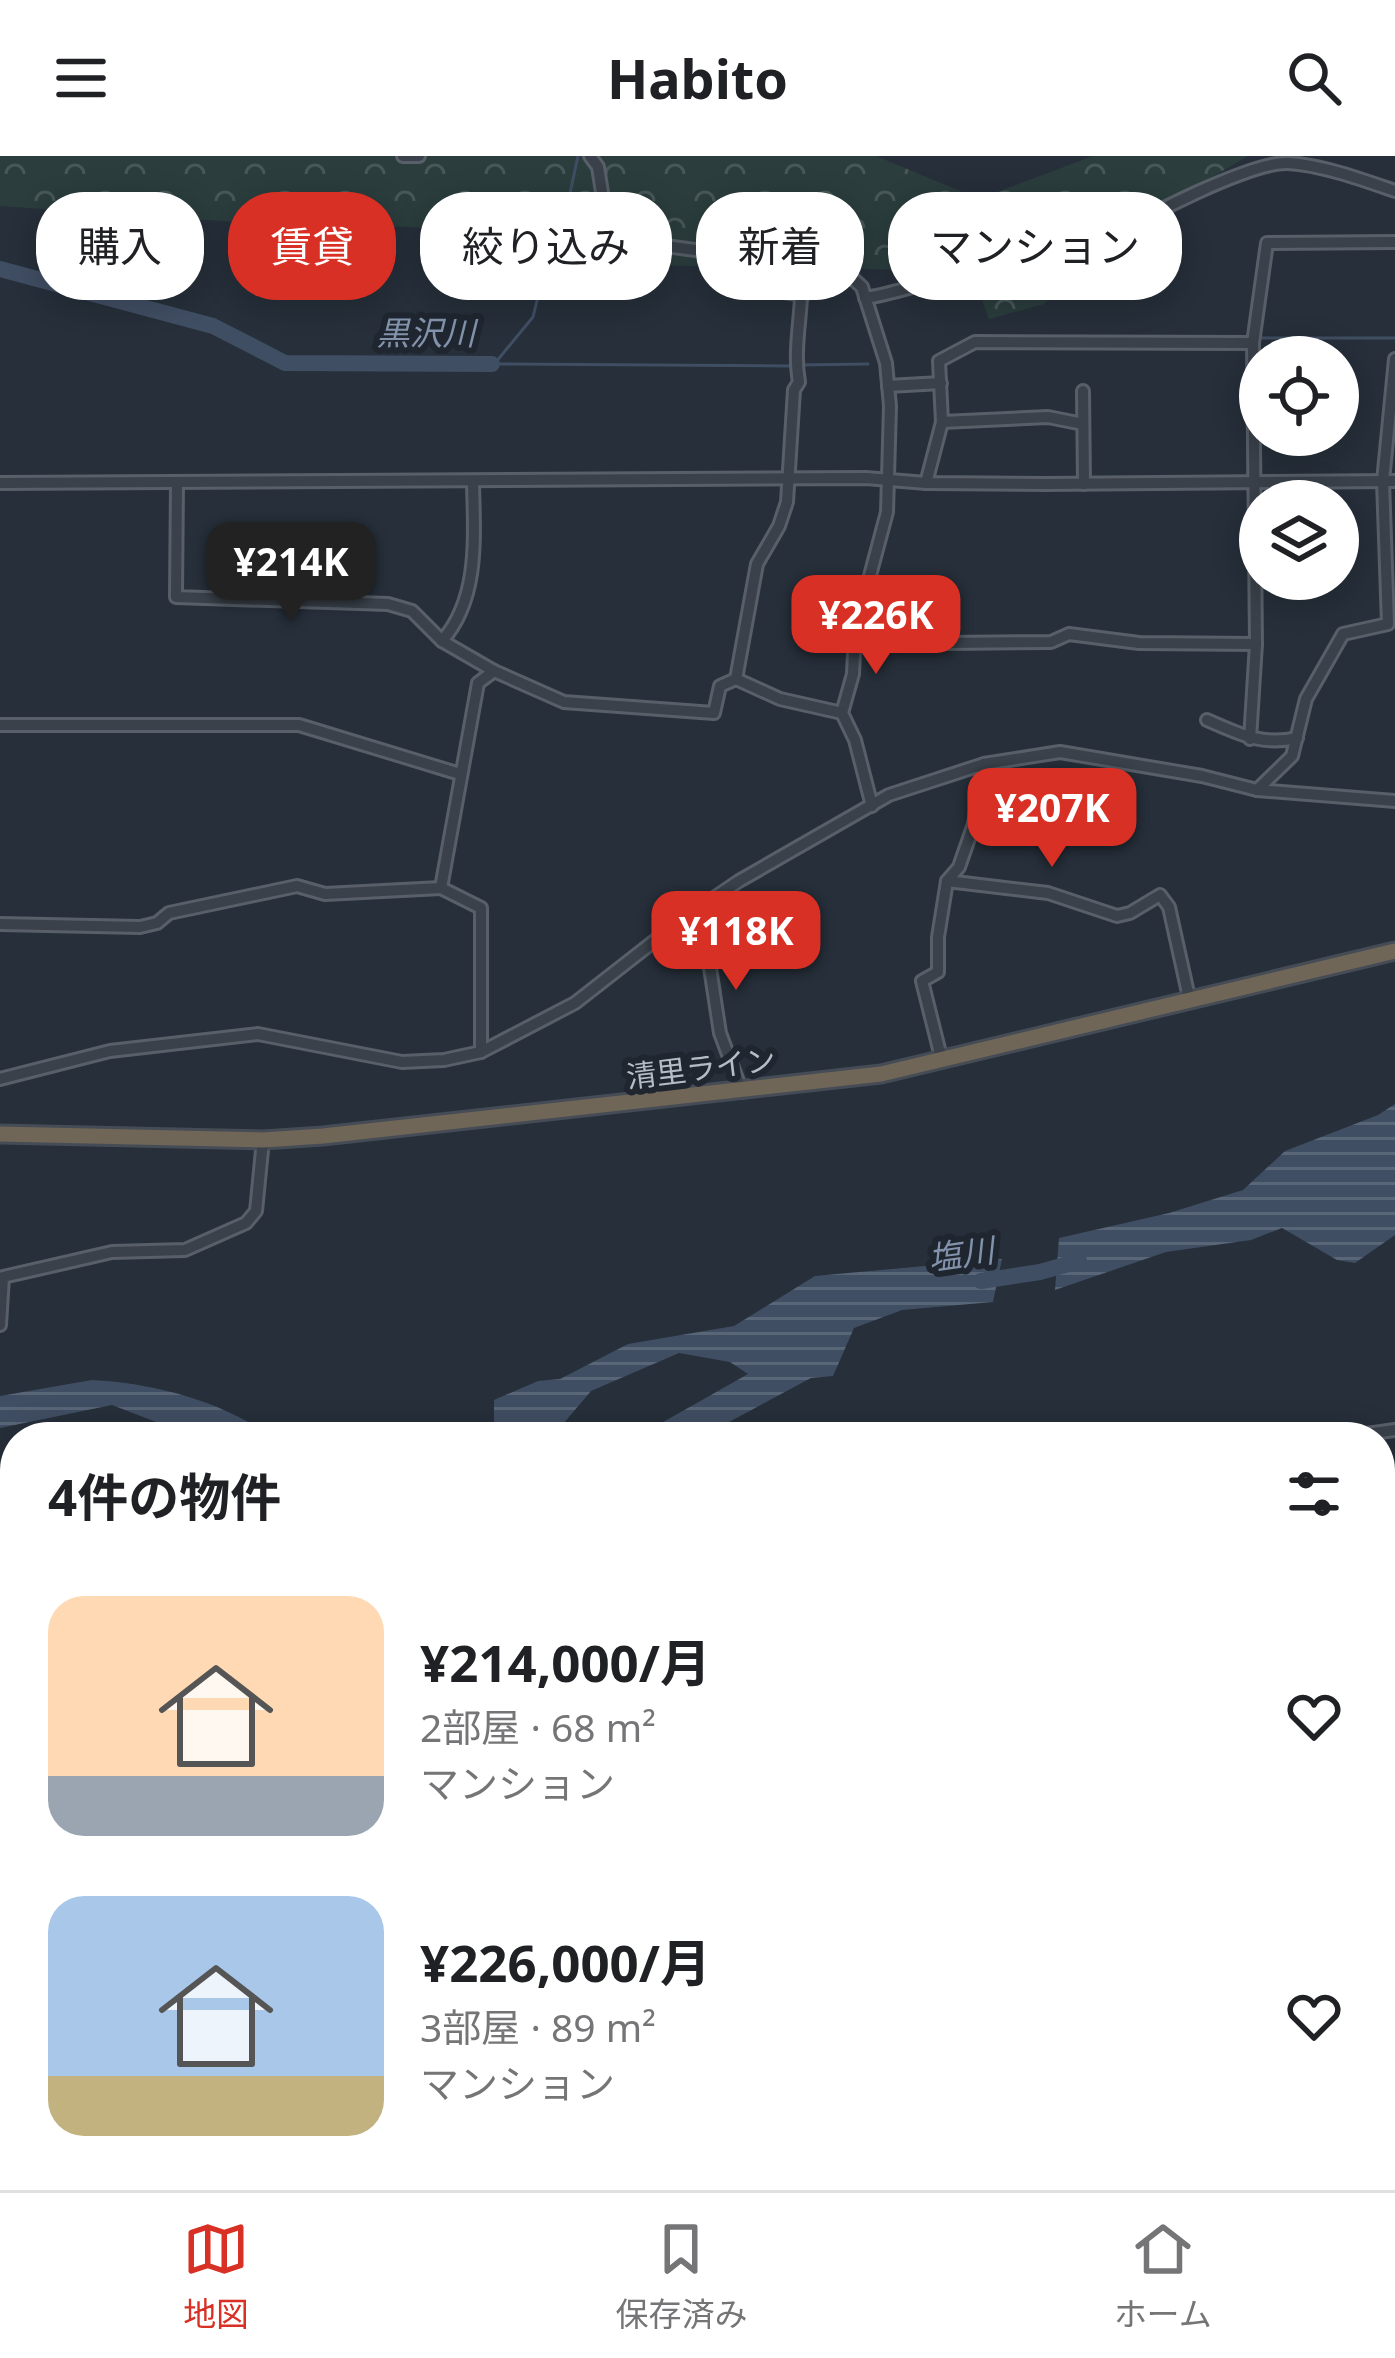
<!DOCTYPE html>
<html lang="ja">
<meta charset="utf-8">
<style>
:root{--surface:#fff;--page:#f6f6f6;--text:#202124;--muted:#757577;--line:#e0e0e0;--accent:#d93025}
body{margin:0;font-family:"Noto Sans","Noto Sans JP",sans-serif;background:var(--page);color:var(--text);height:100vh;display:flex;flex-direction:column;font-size:45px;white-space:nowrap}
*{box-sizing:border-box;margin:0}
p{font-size:39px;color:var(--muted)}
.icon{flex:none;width:66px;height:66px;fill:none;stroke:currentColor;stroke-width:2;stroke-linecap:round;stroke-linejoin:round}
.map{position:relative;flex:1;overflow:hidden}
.panel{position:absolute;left:0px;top:1266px;width:1395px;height:768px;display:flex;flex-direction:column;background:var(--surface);border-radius:48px 48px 0 0;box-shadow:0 6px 30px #0003}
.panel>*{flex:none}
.hud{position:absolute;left:36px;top:36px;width:1323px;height:108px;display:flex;gap:24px}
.tools{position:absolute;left:1239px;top:180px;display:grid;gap:24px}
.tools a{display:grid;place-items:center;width:120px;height:120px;border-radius:50%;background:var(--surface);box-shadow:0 6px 30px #0003;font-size:60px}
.price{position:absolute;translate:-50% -102px;padding:0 27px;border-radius:24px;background:var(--accent);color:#fff;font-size:39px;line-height:78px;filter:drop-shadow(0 3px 6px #0008)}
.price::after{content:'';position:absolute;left:50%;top:72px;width:36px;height:27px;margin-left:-18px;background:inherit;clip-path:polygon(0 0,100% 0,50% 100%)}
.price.on{background:#222;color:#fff}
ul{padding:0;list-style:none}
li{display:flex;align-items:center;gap:36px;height:300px;padding:0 48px}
li span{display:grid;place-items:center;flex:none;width:336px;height:240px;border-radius:36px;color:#555}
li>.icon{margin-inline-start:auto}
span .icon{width:144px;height:144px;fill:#fffc;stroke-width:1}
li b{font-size:51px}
h2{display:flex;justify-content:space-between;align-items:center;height:144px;padding:0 48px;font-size:51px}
.chip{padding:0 42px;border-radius:48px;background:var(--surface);box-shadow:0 6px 30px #0003;font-size:42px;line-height:108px}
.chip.on{background:var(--accent);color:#fff}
header{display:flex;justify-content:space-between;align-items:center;height:156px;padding:0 48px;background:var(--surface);font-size:54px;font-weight:700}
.menu{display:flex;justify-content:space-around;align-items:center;height:168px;border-top:3px solid var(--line);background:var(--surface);font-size:33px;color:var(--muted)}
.menu a{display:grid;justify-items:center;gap:6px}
.menu .on{color:var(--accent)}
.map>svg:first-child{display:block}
.forest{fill:url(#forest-crowns)}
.water{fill:url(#water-rules)}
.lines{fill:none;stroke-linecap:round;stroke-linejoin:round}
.stream{stroke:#404e63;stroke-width:3}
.river{stroke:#404e63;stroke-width:16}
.minor-casing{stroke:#585f68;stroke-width:16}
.major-casing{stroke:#434a53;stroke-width:20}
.highway-casing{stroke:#454c55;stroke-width:21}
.minor{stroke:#3a414a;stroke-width:10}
.major{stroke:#58606a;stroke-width:14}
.highway{stroke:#6f6658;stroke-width:15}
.labels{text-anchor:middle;stroke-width:12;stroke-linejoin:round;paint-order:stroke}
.street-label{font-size:30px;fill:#b5bcc5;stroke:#1f262f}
.water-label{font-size:33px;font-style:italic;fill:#8192aa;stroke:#1f262f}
</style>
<header><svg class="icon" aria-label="menu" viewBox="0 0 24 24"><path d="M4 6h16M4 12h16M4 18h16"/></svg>Habito<svg class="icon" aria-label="search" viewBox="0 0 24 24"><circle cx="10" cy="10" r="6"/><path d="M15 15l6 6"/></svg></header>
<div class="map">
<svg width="1395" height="2034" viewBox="0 0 1395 2034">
<defs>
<pattern id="forest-crowns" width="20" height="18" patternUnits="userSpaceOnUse" patternTransform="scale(3)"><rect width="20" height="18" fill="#2b3d3d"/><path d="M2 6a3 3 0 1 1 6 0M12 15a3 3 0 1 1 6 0" fill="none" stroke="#485758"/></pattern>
<pattern id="water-rules" width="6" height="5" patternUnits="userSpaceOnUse" patternTransform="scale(3)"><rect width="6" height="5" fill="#404e63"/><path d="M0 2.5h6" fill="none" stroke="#596678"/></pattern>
</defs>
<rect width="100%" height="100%" fill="#262f3a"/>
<path class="forest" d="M0,0H876L979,43L1093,0H1248L1099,87L1044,148L989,163L972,115L634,109L536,75L223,65L0,50Z"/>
<g class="water">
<path d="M1395,948V1079L1355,1107L1337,1104L1282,1072L1251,1084L1166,1096L1055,1134L1059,1082L1169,1057L1243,1034L1285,995L1378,959Z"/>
<path d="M1002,1103L993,1146L902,1154L854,1172L833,1220L811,1222L701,1281H625L642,1278L748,1218L730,1206L679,1197L591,1235L552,1281H494V1244L538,1225L560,1223L628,1188L734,1170L815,1120Z"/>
<path d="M92,1224C153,1227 222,1245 272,1281H155L164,1269L112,1249L0,1272V1240Z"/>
</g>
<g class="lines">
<g class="stream">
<path d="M1259,182H1395"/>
<path d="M496,206L533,161L550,93L567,51L578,0"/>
<path d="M492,208L790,210"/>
<path d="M800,209L868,208"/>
</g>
<g class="river">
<path d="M0,113L213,170L285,207L492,208"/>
<path d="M981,1125L1040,1116L1079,1105"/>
<path d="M0,1955L15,1956"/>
<path d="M1380,1987L1395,1995"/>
<path d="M115,2019L150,2034"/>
</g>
<g class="minor-casing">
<g id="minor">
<path d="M403,0H419"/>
<path d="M590,0L598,11L606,62L619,76L658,89L821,111L850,120L862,131L886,207L890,250L887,356L855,476L853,518L842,557L855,584L872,650"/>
<path d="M724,127L804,139"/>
<path d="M865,142C893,138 918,128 945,123C972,117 999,141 1026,135C1058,127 1085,100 1112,82C1144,60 1251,6 1288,7C1322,9 1363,24 1395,35"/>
<path d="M888,230L941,227"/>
<path d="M1083,235L1084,328"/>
<path d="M942,266L1048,261L1083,268"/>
<path d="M177,326L176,441L388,448L412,455L442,485L494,515L564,546L714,557L720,530L736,523L757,408L779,370L787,346L794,234L799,226C792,188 805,148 801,109"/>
<path d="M0,327L866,322L926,327L1046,328L1395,325"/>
<path d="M926,327L942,266L939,205L975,186L1253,187"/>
<path d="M855,476L945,487L1051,486L1069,478L1139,487L1256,488"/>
<path d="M442,485C480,442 474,380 473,326"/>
<path d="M736,523L780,543L842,557"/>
<path d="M1207,564C1239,578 1262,590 1297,582"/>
<path d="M0,569H299L460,618"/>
<path d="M1250,583L1256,488L1253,187L1267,87L1395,86"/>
<path d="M1257,634L1292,600L1306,543L1343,478L1388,468L1383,325L1395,203"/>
<path d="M947,725L1048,737L1117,760L1130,757L1160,739L1169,751L1190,846"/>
<path d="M441,732L478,527L494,515"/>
<path d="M690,758L707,792L720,877L742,936"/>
<path d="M0,768L140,771L157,767L169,757L297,730L325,738L441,732L481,752V896"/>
<path d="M942,905L922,825L938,816V781L947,725L959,711L974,668L984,608"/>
<path d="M0,923L110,895L258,878L402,906L444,904L481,896L575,847L680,765L739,725L889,639L984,608L1060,596L1202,620L1257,634L1395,645"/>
<path d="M0,1169L3,1121L112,1096L185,1094L246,1067L256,1055L263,984"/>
<path d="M1345,1281L1395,1274"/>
<path d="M1380,1327L1395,1326"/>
<path d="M0,1467L15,1463"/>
<path d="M1380,1534L1395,1539"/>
<path d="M0,1656L15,1652"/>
<path d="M1380,1745L1395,1744"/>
<path d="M0,1795L15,1798"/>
<path d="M1395,1833V1866"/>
<path d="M1380,1884L1395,1881"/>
<path d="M0,1923L15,1925"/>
<path d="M166,2019L212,2025L274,2019"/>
<path d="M330,2019L359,2025L370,2034"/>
<path d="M637,2019L641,2034"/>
<path d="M851,2019L853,2034"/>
<path d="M1351,2019L1382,2034"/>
<path d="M113,2034L120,2019"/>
<path d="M426,2034V2019"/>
<path d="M558,2034V2019"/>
<path d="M1217,2034L1230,2019"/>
</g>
</g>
<g class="major-casing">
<g id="major">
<path d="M0,1760L15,1758"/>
<path d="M1325,2019L1348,2034"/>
</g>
</g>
<g class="highway-casing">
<g id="highway">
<path d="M0,978L263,984L323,980L881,918L1395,795"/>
<path d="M1380,1341H1395"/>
<path d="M1380,1354H1395"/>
<path d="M0,1676L15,1671"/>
<path d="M0,1689L15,1685"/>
</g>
</g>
<use href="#minor" class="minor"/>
<use href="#major" class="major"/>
<use href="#highway" class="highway"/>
</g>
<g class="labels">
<g class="street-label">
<text transform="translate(701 913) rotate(-7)" y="10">清里ライン</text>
</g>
<g class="water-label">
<text x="426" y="189">黒沢川</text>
<text transform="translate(961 1098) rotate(-8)" y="12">塩川</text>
</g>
</g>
</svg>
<div class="tools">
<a><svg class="icon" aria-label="locate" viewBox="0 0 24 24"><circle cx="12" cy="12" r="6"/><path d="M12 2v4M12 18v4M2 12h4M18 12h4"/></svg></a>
<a><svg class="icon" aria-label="layers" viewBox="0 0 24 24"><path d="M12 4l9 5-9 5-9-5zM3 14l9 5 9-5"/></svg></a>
</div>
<b class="price on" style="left:291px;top:468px">¥214K</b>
<b class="price" style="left:876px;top:521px">¥226K</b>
<b class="price" style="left:1052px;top:714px">¥207K</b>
<b class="price" style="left:736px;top:837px">¥118K</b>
<div class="hud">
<a class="chip">購入</a>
<a class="chip on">賃貸</a>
<a class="chip">絞り込み</a>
<a class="chip">新着</a>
<a class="chip">マンション</a>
</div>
<section class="panel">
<h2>4件の物件<svg class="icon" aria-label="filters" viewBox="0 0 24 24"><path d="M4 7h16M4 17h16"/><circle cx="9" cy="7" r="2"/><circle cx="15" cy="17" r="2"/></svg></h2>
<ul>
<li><span style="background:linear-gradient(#ffd9b3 75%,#9aa5b1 0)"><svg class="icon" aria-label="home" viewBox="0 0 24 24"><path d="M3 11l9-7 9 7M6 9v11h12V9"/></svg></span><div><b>¥214,000/月</b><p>2部屋 · 68 m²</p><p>マンション</p></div><svg class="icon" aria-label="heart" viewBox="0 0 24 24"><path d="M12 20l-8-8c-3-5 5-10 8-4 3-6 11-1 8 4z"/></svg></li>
<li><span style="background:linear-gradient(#a9c7e8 75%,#c2b280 0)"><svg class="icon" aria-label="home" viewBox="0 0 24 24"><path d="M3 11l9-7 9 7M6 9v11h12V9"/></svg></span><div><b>¥226,000/月</b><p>3部屋 · 89 m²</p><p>マンション</p></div><svg class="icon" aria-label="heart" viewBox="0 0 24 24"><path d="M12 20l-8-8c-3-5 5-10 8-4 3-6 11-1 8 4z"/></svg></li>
</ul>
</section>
</div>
<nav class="menu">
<a class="on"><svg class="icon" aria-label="map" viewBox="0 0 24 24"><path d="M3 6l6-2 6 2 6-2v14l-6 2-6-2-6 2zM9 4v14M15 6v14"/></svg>地図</a>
<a><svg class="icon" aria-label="saved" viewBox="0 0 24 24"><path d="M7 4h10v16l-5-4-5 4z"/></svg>保存済み</a>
<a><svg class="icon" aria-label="home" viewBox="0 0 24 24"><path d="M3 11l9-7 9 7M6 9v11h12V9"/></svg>ホーム</a>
</nav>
